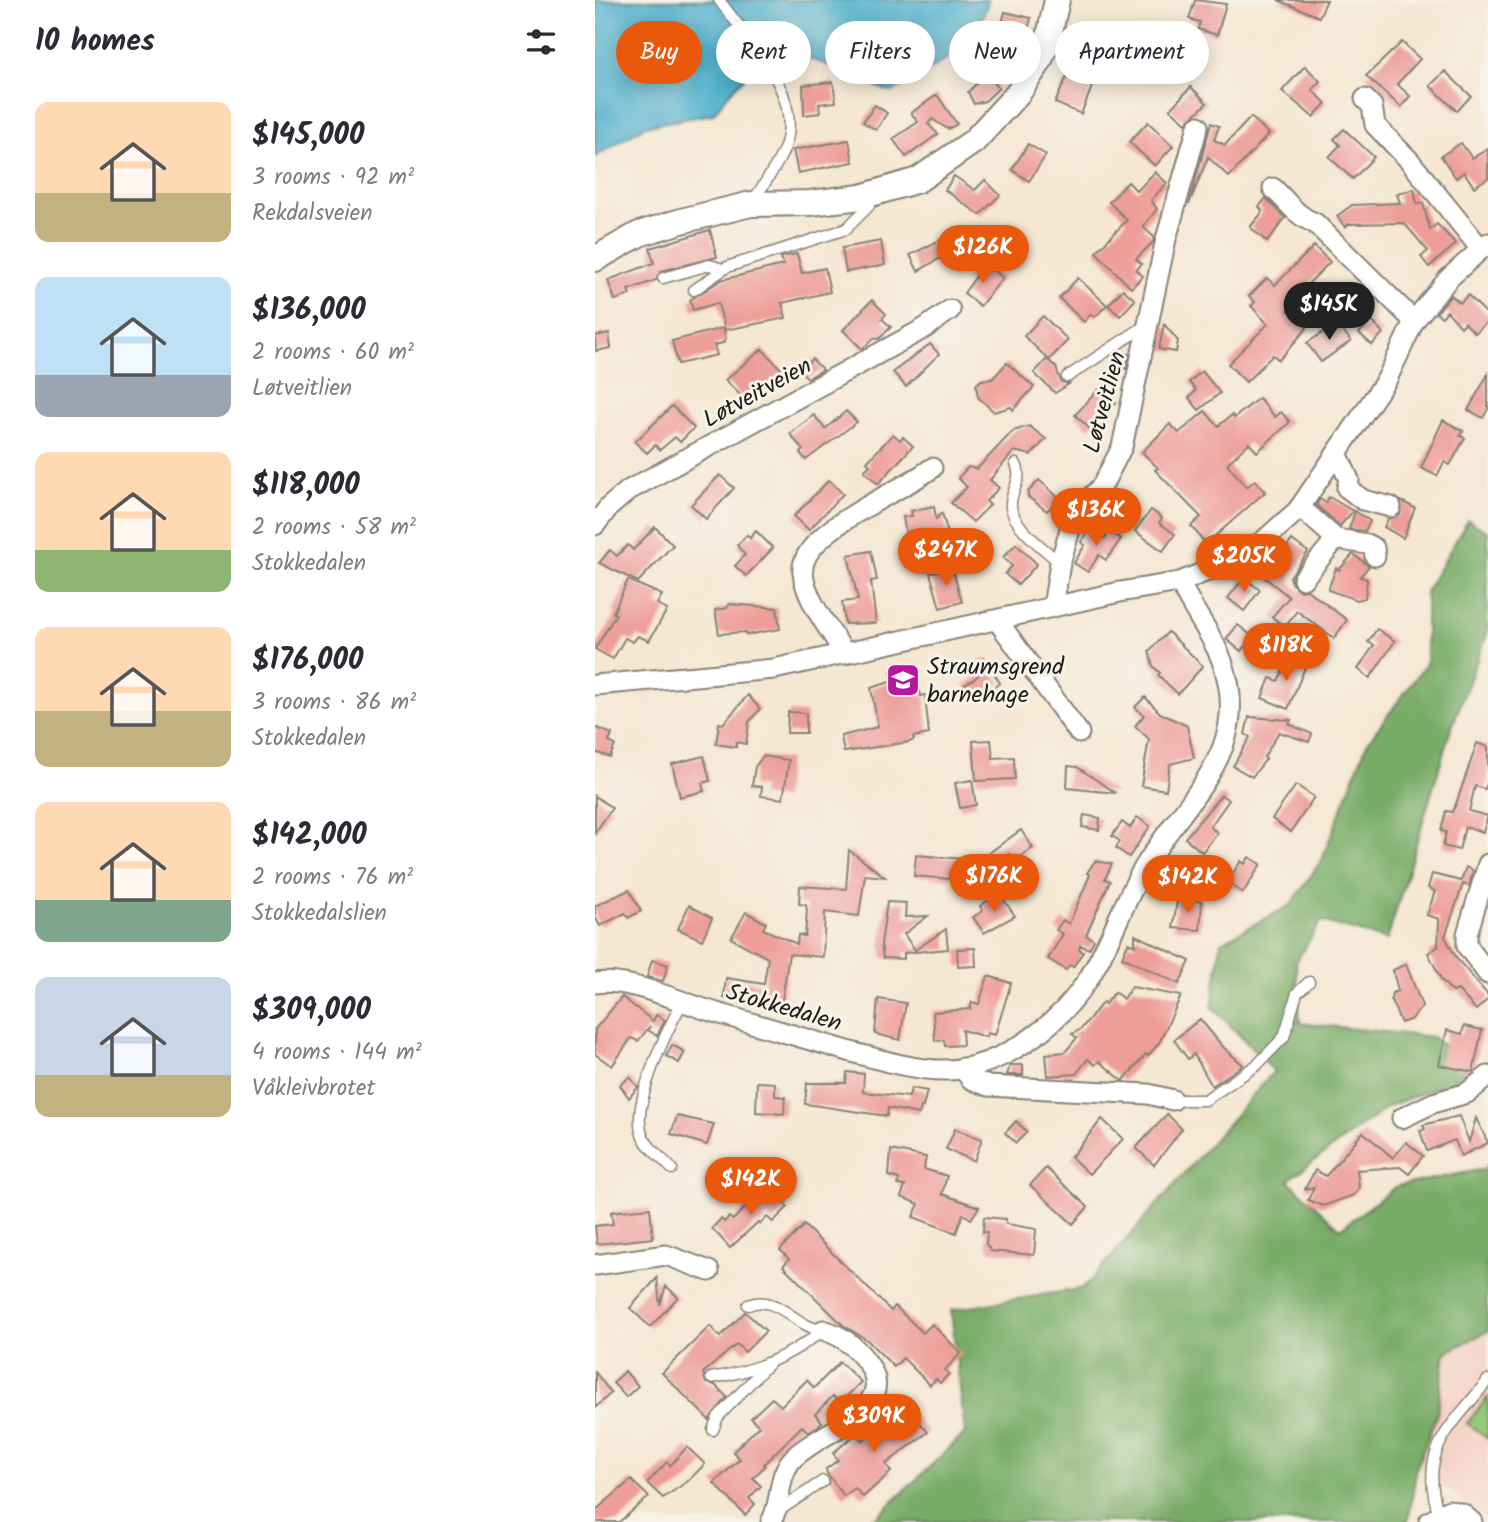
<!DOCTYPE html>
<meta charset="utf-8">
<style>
:root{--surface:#fff;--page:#f7f7f7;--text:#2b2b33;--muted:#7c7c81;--accent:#ea580c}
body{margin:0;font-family:Kalam,sans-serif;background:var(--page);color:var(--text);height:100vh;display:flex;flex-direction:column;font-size:26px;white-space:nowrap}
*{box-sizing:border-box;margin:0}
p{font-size:23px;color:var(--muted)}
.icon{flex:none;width:38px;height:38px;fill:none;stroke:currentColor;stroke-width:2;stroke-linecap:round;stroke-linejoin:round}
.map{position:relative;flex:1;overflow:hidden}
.details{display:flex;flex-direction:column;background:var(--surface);width:595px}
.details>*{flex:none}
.hud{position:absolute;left:21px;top:21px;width:665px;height:63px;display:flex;gap:14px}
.price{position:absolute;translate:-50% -60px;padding:0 16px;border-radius:24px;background:var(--accent);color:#fff;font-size:23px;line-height:46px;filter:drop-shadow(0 2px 4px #0008)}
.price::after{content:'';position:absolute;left:50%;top:42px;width:21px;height:16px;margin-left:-10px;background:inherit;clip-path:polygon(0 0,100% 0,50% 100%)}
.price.active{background:#222;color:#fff}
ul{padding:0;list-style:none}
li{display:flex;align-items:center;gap:21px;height:175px;padding:0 35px}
li span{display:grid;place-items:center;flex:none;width:196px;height:140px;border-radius:14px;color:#555}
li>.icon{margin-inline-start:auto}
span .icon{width:84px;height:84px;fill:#fffc;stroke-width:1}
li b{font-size:30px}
h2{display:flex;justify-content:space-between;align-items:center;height:84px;padding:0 35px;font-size:30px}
.chip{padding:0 24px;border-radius:32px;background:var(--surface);box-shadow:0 4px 18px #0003;font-size:24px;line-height:63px}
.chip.active{background:var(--accent);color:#fff}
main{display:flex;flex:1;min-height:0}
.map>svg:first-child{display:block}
.built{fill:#f6d1c5}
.green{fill:#96c878;stroke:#59724a;stroke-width:2}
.forest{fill:#78ac68;stroke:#4a6442;stroke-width:2}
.water{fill:#4fb0ce;stroke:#366675;stroke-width:2}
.building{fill:#ee9d99}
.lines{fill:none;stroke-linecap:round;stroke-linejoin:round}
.service-casing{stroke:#888277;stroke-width:13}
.minor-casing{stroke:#888277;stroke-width:23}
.tertiary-casing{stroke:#888277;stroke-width:28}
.service{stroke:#fff;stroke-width:10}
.minor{stroke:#fff;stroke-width:19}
.tertiary{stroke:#fff;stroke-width:24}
.labels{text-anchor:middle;stroke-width:6;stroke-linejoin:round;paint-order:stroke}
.street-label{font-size:24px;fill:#1c1c1c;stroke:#f7f3e8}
.poi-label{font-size:24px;fill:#1c1c1c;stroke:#f7f3e8;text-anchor:start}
</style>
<main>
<section class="details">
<h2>10 homes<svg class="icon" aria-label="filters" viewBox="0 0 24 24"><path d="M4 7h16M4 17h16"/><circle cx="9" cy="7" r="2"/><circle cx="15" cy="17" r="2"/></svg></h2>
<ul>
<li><span style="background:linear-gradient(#ffd9b3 65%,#c2b280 0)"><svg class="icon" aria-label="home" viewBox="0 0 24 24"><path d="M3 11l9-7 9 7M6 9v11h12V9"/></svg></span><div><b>$145,000</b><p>3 rooms · 92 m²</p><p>Rekdalsveien</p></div></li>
<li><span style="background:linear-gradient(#bfe0f5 70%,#9aa5b1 0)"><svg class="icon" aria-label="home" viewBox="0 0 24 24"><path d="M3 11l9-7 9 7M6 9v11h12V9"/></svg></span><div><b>$136,000</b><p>2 rooms · 60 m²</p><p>Løtveitlien</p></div></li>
<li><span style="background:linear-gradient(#ffd9b3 70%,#8fb573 0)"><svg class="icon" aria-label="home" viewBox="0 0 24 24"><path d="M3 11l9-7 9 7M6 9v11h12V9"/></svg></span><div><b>$118,000</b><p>2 rooms · 58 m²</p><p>Stokkedalen</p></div></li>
<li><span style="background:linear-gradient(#ffd9b3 60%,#c2b280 0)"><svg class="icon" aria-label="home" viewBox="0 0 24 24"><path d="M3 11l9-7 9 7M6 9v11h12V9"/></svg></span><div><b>$176,000</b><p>3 rooms · 86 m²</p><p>Stokkedalen</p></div></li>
<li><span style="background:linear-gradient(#ffd9b3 70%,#7fa58c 0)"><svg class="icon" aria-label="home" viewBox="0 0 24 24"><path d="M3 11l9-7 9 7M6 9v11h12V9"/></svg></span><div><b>$142,000</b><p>2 rooms · 76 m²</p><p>Stokkedalslien</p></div></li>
<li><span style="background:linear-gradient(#c9d6e8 70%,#c2b280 0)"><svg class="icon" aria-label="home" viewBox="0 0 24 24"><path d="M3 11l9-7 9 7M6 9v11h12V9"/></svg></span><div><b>$309,000</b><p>4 rooms · 144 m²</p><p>Våkleivbrotet</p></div></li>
</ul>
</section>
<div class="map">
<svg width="893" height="1522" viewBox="0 0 893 1522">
<rect width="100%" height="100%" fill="#f7f3e8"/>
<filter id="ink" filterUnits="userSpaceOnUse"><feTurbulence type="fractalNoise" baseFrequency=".0143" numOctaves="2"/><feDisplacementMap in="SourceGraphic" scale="14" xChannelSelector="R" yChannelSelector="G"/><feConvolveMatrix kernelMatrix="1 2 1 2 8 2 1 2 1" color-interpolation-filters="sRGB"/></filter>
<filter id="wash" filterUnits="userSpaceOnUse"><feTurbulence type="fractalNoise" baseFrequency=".00686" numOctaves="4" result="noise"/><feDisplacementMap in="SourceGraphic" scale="28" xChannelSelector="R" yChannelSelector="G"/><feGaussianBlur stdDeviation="1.57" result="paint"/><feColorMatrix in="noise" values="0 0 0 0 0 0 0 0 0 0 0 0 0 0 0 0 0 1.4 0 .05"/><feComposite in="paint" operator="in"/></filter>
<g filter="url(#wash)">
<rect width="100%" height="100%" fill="#f5e7d2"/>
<path class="built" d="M893,1331V1520L822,1466L842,1414L850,1353Z"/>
<path class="green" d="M893,1397V1439L872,1423Z"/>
<path class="forest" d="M873,520L893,532L892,634L855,732L792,940L726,921L701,962L705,1023L838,1037L880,1073L794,1106L693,1180L745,1229L802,1186L889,1169L893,1165V1261C888,1271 893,1315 893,1331L850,1353L842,1414L822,1466L813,1522H267L282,1517L370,1433L356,1310L489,1288L679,1071L617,1007L626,942L696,905L727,859L772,743L831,664V591Z"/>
<path class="water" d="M0,0H393V2C379,50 337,69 297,92C280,88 268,80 252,73C241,68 205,54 194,55C160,58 137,90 118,114L50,126L0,157Z"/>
<g id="blocks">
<g class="building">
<path d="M600,0L631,4L622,35L603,29L605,22L594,19Z"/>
<path d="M683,0H732L724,17Z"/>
<path d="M410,12L436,18L432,34L422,32L420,38L404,34Z"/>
<path d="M807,42L825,59L802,84L815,96L806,107L771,76Z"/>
<path d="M710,66L725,81L717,90L731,103L718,117L687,91Z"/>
<path d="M850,71L876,96L862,111L835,86Z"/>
<path d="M391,74L404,88L390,101L379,104L373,92Z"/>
<path d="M472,76L497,87L486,114L460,103Z"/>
<path d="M238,82L241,102L224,104L225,113L209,115L208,85Z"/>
<path d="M596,87L612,103L591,123L575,109Z"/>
<path d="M342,95L362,124L353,129L337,119L333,124L343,134L311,157L298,139L323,122L316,113Z"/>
<path d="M280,105L292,113L281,130L268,122Z"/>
<path d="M656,117L674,134L634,177L613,157L594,204L616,123L624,126L619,140L630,145Z"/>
<path d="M553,122L578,146L560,166L534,142Z"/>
<path d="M749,129L779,157L758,179L734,157L745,145L739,139Z"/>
<path d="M254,140L258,162L203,173L198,150Z"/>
<path d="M866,143L877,158L893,149V178L879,187L869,172L861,178L846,156Z"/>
<path d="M433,144L451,155L434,181L417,170Z"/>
<path d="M560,172L572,183L556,200L562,209L548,227L559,237L558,242L541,259L547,264L541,270L548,276L536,288L501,252L532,220L514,202L533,182L542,191Z"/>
<path d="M359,176L380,190L390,180L405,195L385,215L350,190Z"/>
<path d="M819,189L822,204L828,203L835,230L842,224L861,244L834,267L826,257L833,251L809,223L754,224L750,227L742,216L757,205L805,203L802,194Z"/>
<path d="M671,198L690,218L672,242L655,227L666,214L667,210L664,207Z"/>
<path d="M115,230L122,257L66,271L61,280L33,290L35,295L20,300L13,280L59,263L55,248Z"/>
<path d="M361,232L368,245L323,271L315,255Z"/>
<path d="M286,241L290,265L251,272L247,248Z"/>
<path d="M719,246L735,262L694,303L697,306L693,310L712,328L684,360L678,355L651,382L633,364L673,324L656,306L660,302L654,296L672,278L680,285Z"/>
<path d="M202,254L207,273L230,268L235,292L187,303L191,318L130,330L123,303L98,310L95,300L126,280L188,265L186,257Z"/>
<path d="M390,264L408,278L385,306L369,293Z"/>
<path d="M483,278L512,305L500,317L496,314L489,322L464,298Z"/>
<path d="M528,289L540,300L525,316L513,305Z"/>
<path d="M856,295L865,303L873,295L893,315V321L880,333L870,323L866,327L852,311L847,317L841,313Z"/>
<path d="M277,300L291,314L287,319L296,327L284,339L279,338L267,349L248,330Z"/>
<path d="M448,316L473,340L454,360L429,336Z"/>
<path d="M777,321L788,333L777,345L764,333Z"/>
<path d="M742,323L756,341L726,362L712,343Z"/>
<path d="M569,324L583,341L581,352L564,349Z"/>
<path d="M128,328L131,338L128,343L119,345L122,355L83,364L77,341Z"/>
<path d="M14,333L16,348L1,351L0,336Z"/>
<path d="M335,344L344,354L311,387L298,372Z"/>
<path d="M167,349L188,371L152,402L130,380Z"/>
<path d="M524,352L534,354L531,369L519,367Z"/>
<path d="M217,359L228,370L213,378L205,371Z"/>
<path d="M452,359L461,367L466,382L474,384L460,393L439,373Z"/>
<path d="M412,363L439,387L418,410L416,407L399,412L383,397L381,385L386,380L397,379Z"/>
<path d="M607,371L625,393L604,410L594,398L601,390L594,382Z"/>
<path d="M893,374V409L888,418L873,410Z"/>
<path d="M505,388L521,403L494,428L480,415Z"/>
<path d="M664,398L680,417L686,412L695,422L662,452L654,443L632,464L652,487L660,480L670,492L611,544L596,526L606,517L560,470L563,468L547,452L575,424L584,433L610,411L623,426L637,415L639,418Z"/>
<path d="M77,406L99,428L85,442L80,437L65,450L60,445L52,453L40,442Z"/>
<path d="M251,411L262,422L211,460L205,453L208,450L195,434L219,415L230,429Z"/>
<path d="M848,420L868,431L865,436L870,438L855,465L849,462L842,476L826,468Z"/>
<path d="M434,426L451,439L436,455L419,451L395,480L404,488L391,501L395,505L378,522L356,503L372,487L363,478L373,467L382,469L418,431Z"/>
<path d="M298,434L305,440L308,437L318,446L283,484L269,471L275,465L272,462Z"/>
<path d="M125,475L139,488L111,519L96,505Z"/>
<path d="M234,480L248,494L214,530L199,516Z"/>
<path d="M444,480L464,498L452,511L433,497V492Z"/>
<path d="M734,497L758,511L745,526L721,505L725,499L731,503Z"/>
<path d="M806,501L820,508L808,538L789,527L793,519L805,515Z"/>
<path d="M339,506L341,519L347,513L353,534L312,541L308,517L317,516L316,511Z"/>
<path d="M556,510L567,518L564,523L580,534L568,551L540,531Z"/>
<path d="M760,511L775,521L770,531L754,529Z"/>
<path d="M60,527L78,545L43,582L4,563L15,550L22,556L33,545L38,550Z"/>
<path d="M496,528L510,538L515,531L526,539L511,560L504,555L493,572L479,563L490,545L486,542Z"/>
<path d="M161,531L178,548L151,576L140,566L150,555L142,545L152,535L155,538Z"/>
<path d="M697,540L713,552L695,577L697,584L705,591L712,590L752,620L739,638L702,611L690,627L677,617L694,597L668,576Z"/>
<path d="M421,544L442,564L423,585L410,574L417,566L408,557Z"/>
<path d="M276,551L282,580L276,581L281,623L250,624L247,602L263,600L253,555Z"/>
<path d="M758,554L774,566L765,577L772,579L770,598L762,600L733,590L741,568L744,570Z"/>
<path d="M357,567L367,602L345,608L335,573Z"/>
<path d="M649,578L665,590L649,611L633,598Z"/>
<path d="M33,580L67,595L62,604L72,610L54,641L43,636L38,642L30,638L18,659L0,649L21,614L18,613Z"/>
<path d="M134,604L182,608L185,629L151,635L150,632L124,634L120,610L132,608Z"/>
<path d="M643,625L658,637L646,651L631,639Z"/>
<path d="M782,629L800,641L775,678L763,669L779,645L773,642Z"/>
<path d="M573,632L608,666L583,694L563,675L565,673L558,666L554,651Z"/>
<path d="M700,654L713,660L693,709L667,698L675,678L683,681L692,661L697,663Z"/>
<path d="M389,658L405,683L379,700L369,685L383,676L377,666Z"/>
<path d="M319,666L326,696L330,695L334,734L318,737L319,740L314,742L249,752L246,736L283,727L276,688L298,681L296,671Z"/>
<path d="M153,695L165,709L154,722L151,744L141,742V747L121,744L124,723L128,724Z"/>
<path d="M550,697L565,713L592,726L599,758L575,764L571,790L546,786L554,739L540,726L549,715L540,707Z"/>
<path d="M193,712L211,713V733H192Z"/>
<path d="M654,717L696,720L694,724L717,734L714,742L684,732L669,757L671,759L657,777L638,766L655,737L650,734Z"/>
<path d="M0,727L17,734L14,742L20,745L15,757L0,752Z"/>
<path d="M396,740L398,758L419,757L420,779L381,781L378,741Z"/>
<path d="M882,743L893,747V781L890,789L880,786L874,811L893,816L888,832L870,827L864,850L848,846L851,832L846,831L851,811L857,812L861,804Z"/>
<path d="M109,756L115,781L107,783L109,791L85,797L77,764Z"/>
<path d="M168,756L194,760L188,799L166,796L167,787L157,786L160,767Z"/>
<path d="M473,766L482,767L521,793L472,788Z"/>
<path d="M377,780L381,805L365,808L360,783Z"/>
<path d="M701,785L719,797L696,832L677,819Z"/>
<path d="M626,795L634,800L615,827L623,833L607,852L590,838Z"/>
<path d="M0,796L17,808L0,833Z"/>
<path d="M489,815L505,818L504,830L487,827Z"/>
<path d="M542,817L555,826L534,857L521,848L525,841L517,836L527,822L535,828Z"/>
<path d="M426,830L438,848L419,861L414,854L385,877L377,866L355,871L354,879L319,876L321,855L371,859L370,857L391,855Z"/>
<path d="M254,850L290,877L270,875L264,916L230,912L228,957L194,954L186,1007L129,998L131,978L169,984L173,958L136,938L151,912L171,923L168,929L202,944L203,935L210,936L212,910L211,905L204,904L205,886L251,889Z"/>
<path d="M654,857L666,864L648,893L632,882L646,861L650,864Z"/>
<path d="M500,861L517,864L510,879L515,881L491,935L499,940L494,949L485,945L484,949L488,952L478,967L475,965L471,970L453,959L468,934L461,930L468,920L474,924L495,875L492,873Z"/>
<path d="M871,867L878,871L874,886L868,884L850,937L862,959L893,995V999L881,1010L863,990L858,992L847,981L833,953L843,947L844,919L832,915L840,891L833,888L837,874L866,881Z"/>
<path d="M34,890L46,911L33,918L30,913L5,926L0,917V906Z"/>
<path d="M404,893L420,916L389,933L378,917L388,911L385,906Z"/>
<path d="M589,900L607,901L605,930L578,928L582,901Z"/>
<path d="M292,902L311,903L310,917L333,916L309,934L320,950L351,929L353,949L309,953V959L288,958L286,944Z"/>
<path d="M94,905L117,918L107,940L83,929Z"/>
<path d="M540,935L595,961L584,984L527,957L533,943L540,946Z"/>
<path d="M380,948L381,966L363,967L362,949Z"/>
<path d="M57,960L73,965L68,981L52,977Z"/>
<path d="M811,964L827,1006L817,1019L806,1023L796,1000L797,993L803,991L798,970Z"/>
<path d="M393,976L416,983L400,1035L392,1033L391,1037L367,1030L368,1045L350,1046L349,1040L340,1041L338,1012L375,1009L377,1002L384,1004Z"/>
<path d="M537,987L586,996L564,1043L553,1056L551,1054L528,1081L504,1061L500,1065L493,1059L481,1074L453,1076L451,1054L470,1052L482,1038L477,1034L486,1029L508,1002L510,1004L520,992L528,999Z"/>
<path d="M27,997L58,1021L61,1015L70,1020L62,1036L53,1030L55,1026L43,1041L36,1038L17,1066L0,1054V1029Z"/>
<path d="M283,999L311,1003L305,1040L280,1034Z"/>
<path d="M605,1019L628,1047L648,1065L617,1086L599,1054L593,1059L579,1040Z"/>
<path d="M869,1026L887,1030L878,1072L844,1065L852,1030L867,1034Z"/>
<path d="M77,1045L90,1052L84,1063L71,1056Z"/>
<path d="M415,1065H428V1075H412Z"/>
<path d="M252,1072L269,1074L268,1092L314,1097L316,1088L332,1091L328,1107H326L324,1114L293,1108L292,1116L210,1104L212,1083H251Z"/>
<path d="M35,1077L43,1087L34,1098L25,1085Z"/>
<path d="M162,1082L180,1083V1096L190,1097L189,1114L161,1112Z"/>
<path d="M572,1114L587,1129L559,1165L541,1148Z"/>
<path d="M82,1116L119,1124L112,1145L76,1134Z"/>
<path d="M864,1116L874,1142L881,1118L893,1143L866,1156L860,1140L832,1151L825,1131L830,1129L828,1125Z"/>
<path d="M507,1119L528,1139L494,1174L476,1157Z"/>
<path d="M421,1121L432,1132L421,1143L410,1133Z"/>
<path d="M360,1129L387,1139L379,1161L351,1149Z"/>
<path d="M768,1132L798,1158L811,1142L828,1156L814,1174L805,1167L762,1170L764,1188L759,1195L728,1206L713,1200L719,1187L710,1189L720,1170L731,1176Z"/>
<path d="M296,1150L331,1157L329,1169L352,1176L347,1194L384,1207L376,1219L368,1214L361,1233L318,1217L324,1204L306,1197L310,1186L303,1185L304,1179L294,1176Z"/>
<path d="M451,1168L493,1207L478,1224L435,1185Z"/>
<path d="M172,1186L193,1207L178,1222L172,1217L165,1224L163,1222L135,1248L117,1228L126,1219L129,1222L134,1217L138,1220Z"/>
<path d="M55,1208L58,1238L2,1244L0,1226L18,1224L16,1212Z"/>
<path d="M389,1217L411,1219V1224L441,1229L439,1255L396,1251L391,1244L392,1232H388Z"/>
<path d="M209,1225L296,1311L300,1306L328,1333L337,1324L366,1353L350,1370L354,1374L345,1383L341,1379L335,1385L308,1358L299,1367L272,1340L248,1325L188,1266L194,1259L185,1250Z"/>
<path d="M62,1278L65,1305L71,1286L83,1297L55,1327L35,1308Z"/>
<path d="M150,1312L171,1331L150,1352L142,1344L108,1373L111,1383L120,1385L132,1397L114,1420L67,1373L115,1326L125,1337Z"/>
<path d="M245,1362L266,1382L245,1403L238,1396L220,1414L227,1422L223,1426L213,1432L207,1426L169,1464L170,1466L158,1478L166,1486L154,1498L160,1504L150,1515L119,1483L145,1459L138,1452L164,1426L156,1418L177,1398L186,1406L212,1380L219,1388Z"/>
<path d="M30,1371L43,1386L31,1397L18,1383Z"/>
<path d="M0,1372L16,1393L0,1408Z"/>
<path d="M311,1407L333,1432L291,1464L296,1472L268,1497L260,1488L249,1496L232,1473L231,1469L243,1460L238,1453L261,1434L267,1441Z"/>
<path d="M92,1447L110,1464L93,1481L68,1498L52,1483L72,1462L75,1466Z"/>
<path d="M36,1480L54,1497L24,1522H0V1511Z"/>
</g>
</g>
</g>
<g filter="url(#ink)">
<use href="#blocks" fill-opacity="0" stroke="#888277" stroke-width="2"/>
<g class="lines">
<g class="service-casing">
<g id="service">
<path d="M124,0C153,40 211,95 189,149C182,167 168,185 158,201"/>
<path d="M68,278L114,265L128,269"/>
<path d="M99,290L132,267L251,229L274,206L275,196"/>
<path d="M472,377L553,324"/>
<path d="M421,464C429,480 414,492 416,507C419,528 450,549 465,563"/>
<path d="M578,1100H610L662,1065L689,1037L702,993L714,982"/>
<path d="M77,1169C67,1158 50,1146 46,1131C38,1101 72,1030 87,1003"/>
<path d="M153,1305C183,1293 200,1328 228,1330"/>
<path d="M116,1378C158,1372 195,1357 228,1330"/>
<path d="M118,1430L123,1417L173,1364"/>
<path d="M182,1512L228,1481"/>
<path d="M844,1515C822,1449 856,1428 893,1380"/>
</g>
</g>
<g class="minor-casing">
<g id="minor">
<path d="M770,99L777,106L780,125L814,160L886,249"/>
<path d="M678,188C692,201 702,217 720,223L819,321"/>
<path d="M742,453L754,480L752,488L768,500L796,507"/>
<path d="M705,507L741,539L772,544L779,548L780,556"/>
<path d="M0,525L14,507L34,490L330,328L355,310"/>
<path d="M708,579L741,539"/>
<path d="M458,607L465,563L477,523L488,505L507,486L527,447L571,239L603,126"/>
<path d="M402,620L484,733"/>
<path d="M250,654C236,631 211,601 208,573C202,532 310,490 337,468"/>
<path d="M0,685L179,669L525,592L585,582L622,567L667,542L703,510L792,379L819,321L854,278L893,243"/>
<path d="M893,864L872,934V946L893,974"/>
<path d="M0,983C37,978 86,1003 122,1013C168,1026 214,1040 260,1053C290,1061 322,1071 354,1070C408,1067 463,1025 492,981C516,944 528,900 552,863C594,795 659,748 627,661C617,633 596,609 585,582"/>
<path d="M367,1068L376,1079L393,1086L553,1094L578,1100"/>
<path d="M807,1118L838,1103L872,1093L893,1076"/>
<path d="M0,1265L71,1255L114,1271"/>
<path d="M176,1522C187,1503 182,1480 195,1462C217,1433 310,1411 271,1361C260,1346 246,1335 228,1330"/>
<path d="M834,1522L854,1510L868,1514L877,1522"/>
</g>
</g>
<g class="tertiary-casing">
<path id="tertiary" d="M0,259L44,234L86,221L156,204L215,203L266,197L323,180L379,141L424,92L444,62L453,41L462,0"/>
</g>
<use href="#service" class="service"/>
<use href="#minor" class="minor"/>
<use href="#tertiary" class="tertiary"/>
</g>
</g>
<defs>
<g id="school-square" transform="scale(1.75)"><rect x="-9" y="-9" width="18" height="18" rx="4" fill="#b5179e" stroke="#f7f3e8"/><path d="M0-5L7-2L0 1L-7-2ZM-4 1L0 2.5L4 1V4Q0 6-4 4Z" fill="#fff"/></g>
</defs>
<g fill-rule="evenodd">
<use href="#school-square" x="308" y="680"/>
</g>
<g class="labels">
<g class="street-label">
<text transform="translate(162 392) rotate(-29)" y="8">Løtveitveien</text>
<text transform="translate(509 402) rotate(-75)" y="8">Løtveitlien</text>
<text transform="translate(189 1007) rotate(16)" y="8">Stokkedalen</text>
</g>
<g class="poi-label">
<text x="332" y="674">Straumsgrend<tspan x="332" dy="28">barnehage</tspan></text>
</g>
</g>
</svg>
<b class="price" style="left:388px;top:285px">$126K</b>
<b class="price active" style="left:734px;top:342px">$145K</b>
<b class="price" style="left:501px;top:548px">$136K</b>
<b class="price" style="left:351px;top:588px">$247K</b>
<b class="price" style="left:649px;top:594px">$205K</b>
<b class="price" style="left:691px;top:683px">$118K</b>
<b class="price" style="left:399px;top:914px">$176K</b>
<b class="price" style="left:593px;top:915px">$142K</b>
<b class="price" style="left:156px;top:1217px">$142K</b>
<b class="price" style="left:279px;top:1454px">$309K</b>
<div class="hud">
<a class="chip active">Buy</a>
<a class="chip">Rent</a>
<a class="chip">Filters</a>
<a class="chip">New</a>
<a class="chip">Apartment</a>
</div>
</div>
</main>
